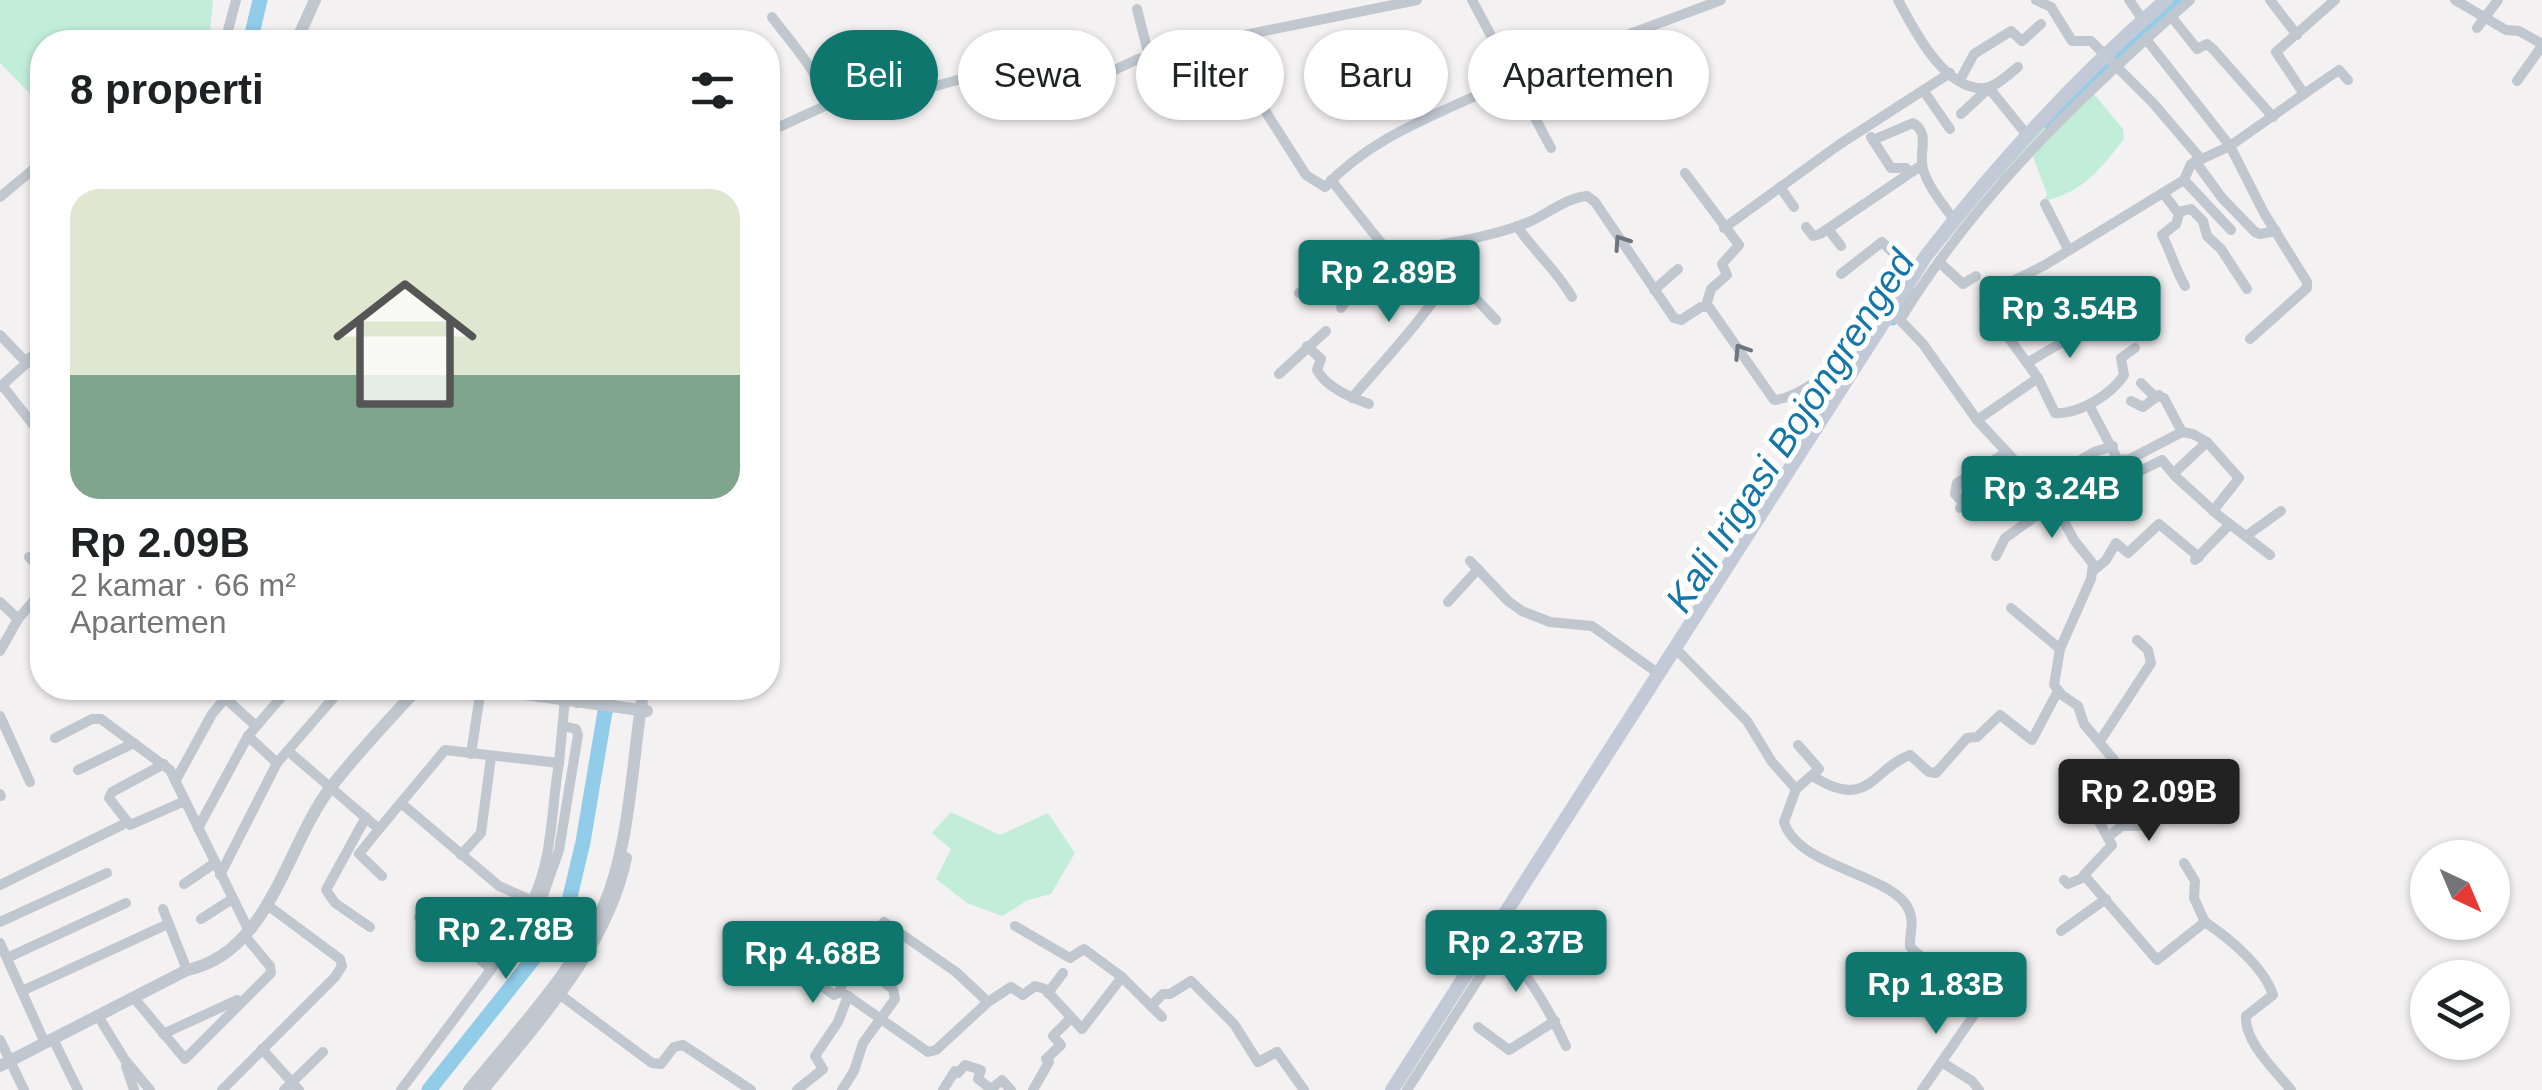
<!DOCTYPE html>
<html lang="id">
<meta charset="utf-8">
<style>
:root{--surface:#fff;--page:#f2f2f2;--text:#202124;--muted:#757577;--line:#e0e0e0;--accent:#0f766e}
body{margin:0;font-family:Helvetica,sans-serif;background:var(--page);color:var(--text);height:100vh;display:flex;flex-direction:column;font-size:38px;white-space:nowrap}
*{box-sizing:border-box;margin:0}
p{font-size:32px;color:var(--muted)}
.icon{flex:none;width:55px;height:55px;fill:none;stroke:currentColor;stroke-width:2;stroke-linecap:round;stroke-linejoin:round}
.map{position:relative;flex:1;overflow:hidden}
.drawer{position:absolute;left:30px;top:30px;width:750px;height:670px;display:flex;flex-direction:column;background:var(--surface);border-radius:40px;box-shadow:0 2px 8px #0004}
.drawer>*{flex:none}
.banner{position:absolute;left:810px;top:30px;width:950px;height:90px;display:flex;gap:20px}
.needle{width:65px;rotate:136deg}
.fabs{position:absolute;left:2410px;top:840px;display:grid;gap:20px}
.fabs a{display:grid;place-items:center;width:100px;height:100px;border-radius:50%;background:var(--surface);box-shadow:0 2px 8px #0004;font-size:50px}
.price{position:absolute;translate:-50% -85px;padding:0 22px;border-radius:10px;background:var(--accent);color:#fff;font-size:32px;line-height:65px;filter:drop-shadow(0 2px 5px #0008)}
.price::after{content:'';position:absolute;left:50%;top:60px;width:30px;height:22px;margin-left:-15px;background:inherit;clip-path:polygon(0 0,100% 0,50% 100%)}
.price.selected{background:#222;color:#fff}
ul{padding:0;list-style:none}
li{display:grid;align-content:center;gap:20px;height:530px;padding:0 40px}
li+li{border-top:2px solid var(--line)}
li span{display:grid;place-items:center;height:310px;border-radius:30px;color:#555}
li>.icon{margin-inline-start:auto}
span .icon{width:180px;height:180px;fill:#fffc;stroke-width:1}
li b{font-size:42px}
h2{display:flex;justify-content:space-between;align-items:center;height:120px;padding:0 40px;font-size:42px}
.tag{padding:0 35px;border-radius:45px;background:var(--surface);box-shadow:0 2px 8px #0004;font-size:35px;line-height:90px}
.tag.selected{background:var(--accent);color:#fff}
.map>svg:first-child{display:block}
.green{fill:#c2eed9}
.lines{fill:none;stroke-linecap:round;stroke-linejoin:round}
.canal{stroke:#91cce9;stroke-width:9}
.river{stroke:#91cce9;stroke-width:15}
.minor{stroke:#c0c7cf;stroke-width:10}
.tertiary{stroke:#c0c7cf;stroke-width:12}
.secondary{stroke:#c3cad7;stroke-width:14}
.oneway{stroke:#6d7580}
.labels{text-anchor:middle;stroke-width:10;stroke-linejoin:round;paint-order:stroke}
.water-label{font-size:38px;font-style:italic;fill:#1276a8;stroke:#fff}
</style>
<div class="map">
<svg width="2542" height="1090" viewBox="0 0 2542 1090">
<rect width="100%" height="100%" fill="#f3f1f1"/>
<g class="green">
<path d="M0,0H213L209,42H42V106L0,63Z"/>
<path d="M2085,83L2123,129L2124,139C2101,168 2083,193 2044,201L2047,194L2032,154L2003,183L1996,176Z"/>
<path d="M951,812L1000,835L1048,813L1075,853L1051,894L1028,900L1002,916L967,903L936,879L951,849L932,833Z"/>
</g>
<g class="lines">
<g class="canal">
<path d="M2049,126L2082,90L2180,0"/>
<path d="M1893,321L1913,293"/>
</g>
<g class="river">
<path d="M250,42L260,0"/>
<path d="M429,1090L534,958L568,905L583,842L609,688"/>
</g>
<g class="minor">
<path d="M1472,0L1551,148"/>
<path d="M1898,0C1913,28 1945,92 1985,88C1996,87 2009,74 2018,67"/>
<path d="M2036,0L2051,7L2072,41H2091L2153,103L2200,158"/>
<path d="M2129,0L2143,20"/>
<path d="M2270,0L2297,35"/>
<path d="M2455,0L2506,30L2519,31L2542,44"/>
<path d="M1137,9L1149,56"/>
<path d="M2171,16L2197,49L2207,44L2213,49L2273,117"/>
<path d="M772,17C790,42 823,75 825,106"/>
<path d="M2477,28L2498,0"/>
<path d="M2146,39L2230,146L2264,213L2307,282V288L2250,339"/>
<path d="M1220,40L1417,0"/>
<path d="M225,42L236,0"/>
<path d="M1960,80L1974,54L2011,31L2022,41L2041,24"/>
<path d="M2517,81L2542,46"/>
<path d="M1007,85L1009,74L1108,73L1138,59L1220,40L1306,175L1325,187C1363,146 1411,125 1462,102C1546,63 1634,33 1721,0"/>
<path d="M1923,90L1950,129"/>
<path d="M2304,94L2339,70L2348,80"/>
<path d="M1961,114L1989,88L2027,135"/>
<path d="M768,132L825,106L873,103L904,82L936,86L993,70L1009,74"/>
<path d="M1871,137L1891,168H1906L1910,172"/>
<path d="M1873,140L1913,123C1931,134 1918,151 1923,169C1928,187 1943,204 1954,220"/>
<path d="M2195,161L2222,198L2255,232L2260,234L2276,231"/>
<path d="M1685,173L1739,245L1722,264L1727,275L1711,289L1706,306"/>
<path d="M1331,180L1390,254C1435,244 1485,240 1529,222C1548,214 1565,198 1587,196L1595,202L1674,318L1681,320L1701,307H1709L1774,400C1802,398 1824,369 1852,367"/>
<path d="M2184,180L2231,230"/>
<path d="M1780,187L1794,207"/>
<path d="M2163,193L2179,214L2176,224L2162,235C2171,252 2175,269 2185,286"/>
<path d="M0,197L42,162"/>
<path d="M2045,204L2068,249"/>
<path d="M2178,212L2191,209L2203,221L2207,236L2221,249L2247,289"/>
<path d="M1517,226C1535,253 1555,268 1572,297"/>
<path d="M1806,227L1813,236L1820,234L1922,165"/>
<path d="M1724,228L1840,144L1950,73"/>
<path d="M1828,229L1841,246"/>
<path d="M1440,247L1449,270L1496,320"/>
<path d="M1939,262L1963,284L1976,276"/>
<path d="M1841,274L1882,242L1914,273"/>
<path d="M1654,290L1678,269"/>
<path d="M1299,293C1326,274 1362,274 1387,252"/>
<path d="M1341,308L1353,291L1345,272"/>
<path d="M1888,312L1900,320L1923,344L1977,420L2054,503L2074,540L2093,564L2091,579L2060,649L2054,685L2062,695L2078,706L2084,724L2114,760L2090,790L2087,800L2112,845L2084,875L2157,960L2205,922C2229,938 2264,967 2273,995L2246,1016C2244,1042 2276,1071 2291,1090"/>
<path d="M1900,320C1976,195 2081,96 2190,0"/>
<path d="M0,335L25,361L42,349"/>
<path d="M1307,346L1321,359L1317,370C1327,388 1350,397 1369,404"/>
<path d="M2135,348L2121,358L2124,375C2112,394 2078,415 2055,413L2038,378L1984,304L2013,281L2045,265L2184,180L2191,164L2230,146L2304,94L2276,52L2335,0"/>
<path d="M2027,363L2093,324"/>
<path d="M1279,374L1326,331"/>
<path d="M2141,383L2153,395L2164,398L2182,432"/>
<path d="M2,385L42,436"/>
<path d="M0,387L29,361"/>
<path d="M1352,398C1388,356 1423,320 1452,273"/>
<path d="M2131,401L2143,407L2159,395"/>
<path d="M2089,405L2118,460L2130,459L2136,473L2162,460L2175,476"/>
<path d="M1977,420L2038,378"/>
<path d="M2207,442L2175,472V476L2218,515L2270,555"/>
<path d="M2130,459L2182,432L2193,434L2207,442L2239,478L2213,511"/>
<path d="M2038,486L2094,452L2113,446"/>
<path d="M1960,508L1963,503L1955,494L1957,483L2007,452"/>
<path d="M2246,536L2281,511"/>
<path d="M1996,556L2005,538L2054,503"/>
<path d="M29,557L42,571"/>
<path d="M2195,560L2230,524"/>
<path d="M1470,561L1508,601L1522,611L1550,622L1592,626L1659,674"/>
<path d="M2093,571L2106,560L2116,543L2128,553L2159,524L2199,557"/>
<path d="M0,602L18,619"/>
<path d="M1448,602L1478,569"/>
<path d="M2011,608L2060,649"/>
<path d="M1675,648L1747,721L1772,762L1796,789"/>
<path d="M0,651L18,619L42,591"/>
<path d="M289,688L248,736L277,763L342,688"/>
<path d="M225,698L256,726"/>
<path d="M577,703L579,688"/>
<path d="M0,716L30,782"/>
<path d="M55,738L92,719H101L170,770L248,929"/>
<path d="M2100,741L2151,663L2148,650L2137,640"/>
<path d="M1798,745L1819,769L1796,789L1784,822C1799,869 1893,873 1909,910C1915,924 1909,933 1910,947L1946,977L1983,1002L1922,1090"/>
<path d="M288,751L379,829L445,750L559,763L565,699"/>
<path d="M471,754L481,688"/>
<path d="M164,764L112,792L109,798L130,825L185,801"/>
<path d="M78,770L134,743"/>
<path d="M1814,777C1869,811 1872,769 1910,755L1929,772L1936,773L1967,738L1977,737L2000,715L2032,740L2058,691"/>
<path d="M176,780L212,714L234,688"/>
<path d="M0,794L1,796"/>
<path d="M401,803L499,886L540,904"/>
<path d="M366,817L326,890L335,903L370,927"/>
<path d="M198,828L248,736"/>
<path d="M379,829L359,854L382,876"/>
<path d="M2109,836L2122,826H2142L2167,815"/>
<path d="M461,855L481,833L491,757"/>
<path d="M2184,863L2195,881L2194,898L2205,922"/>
<path d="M220,875L277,763"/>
<path d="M2064,880L2068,884L2085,877"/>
<path d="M184,884L215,863"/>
<path d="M0,885L122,825"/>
<path d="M532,901C553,859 551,809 559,763"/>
<path d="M163,909L187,970"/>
<path d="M419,917L471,951L491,969"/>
<path d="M201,919L232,899"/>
<path d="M0,922L107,873"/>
<path d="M1015,926L1070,958L1084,949L1122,977L1162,1017"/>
<path d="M2061,931L2106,899"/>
<path d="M1490,937C1525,968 1546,1003 1566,1046"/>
<path d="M0,943L45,1043"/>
<path d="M7,958L126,903"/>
<path d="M801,971L834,995L840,992L848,996L928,1052L936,1050L988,1002L1011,987L1023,995L1035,986L1045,989L1082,1029L1122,977"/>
<path d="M22,991L168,924"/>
<path d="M555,991L652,1063L661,1064L674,1047L683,1045L751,1090"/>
<path d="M838,993L854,961"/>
<path d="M1048,993L1063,973"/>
<path d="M134,998L185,1059L271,973L270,966L244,935"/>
<path d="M1151,1006L1163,994H1170L1191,981L1234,1024L1258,1062L1277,1052L1304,1090"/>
<path d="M98,1016L125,1060L150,1090"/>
<path d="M1478,1027L1509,1050L1555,1021"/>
<path d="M163,1034L237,1000"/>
<path d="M53,1039L78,1090"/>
<path d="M0,1040L24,1090"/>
<path d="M262,1049L299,1090"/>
<path d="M1943,1063L1972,1081L1979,1090"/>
<path d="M126,1066L134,1090"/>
<path d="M222,1090L335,977L342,966L340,959L266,904"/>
<path d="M284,1090L323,1052"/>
<path d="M401,1090L540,904L559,850L578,735L576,729L563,726"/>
<path d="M797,1090L823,1069L815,1056L838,1022L848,996"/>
<path d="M842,1090L854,1071L863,1043L895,999L893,989L854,959L884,922L956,972L988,1002"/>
<path d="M943,1090L955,1071L958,1073L965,1065L981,1070L978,1079L991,1089L1002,1080L1011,1090"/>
<path d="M1033,1090L1049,1062L1046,1059L1061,1045L1053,1036L1070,1019"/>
<path d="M1407,1090L1488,964L1503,949"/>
</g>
<g class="tertiary">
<path d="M296,42L315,0"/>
<path d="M481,688L647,711"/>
<path d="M0,1066L187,970C270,953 286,845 331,787C358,752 389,720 418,688"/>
<path d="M469,1090C513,1036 576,968 604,905C631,843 632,755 644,688"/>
<path d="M483,1090C539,1020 607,948 626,858"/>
</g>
<path class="secondary" d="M1392,1090L1926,256C1998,163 2077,77 2166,0"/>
</g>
<defs><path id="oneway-chevron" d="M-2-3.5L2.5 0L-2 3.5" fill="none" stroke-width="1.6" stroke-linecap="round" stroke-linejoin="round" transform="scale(2.5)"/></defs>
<g class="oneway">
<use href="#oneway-chevron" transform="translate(1621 242) rotate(-124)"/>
<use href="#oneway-chevron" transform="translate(1741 351) rotate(-123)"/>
</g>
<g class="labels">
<g class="water-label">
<text transform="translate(1790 431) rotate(-57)" y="13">Kali Irigasi Bojongrenged</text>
</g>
</g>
</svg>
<div class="fabs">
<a><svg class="needle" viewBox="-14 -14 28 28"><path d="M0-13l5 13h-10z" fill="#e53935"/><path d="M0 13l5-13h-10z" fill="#757577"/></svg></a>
<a><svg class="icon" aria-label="layers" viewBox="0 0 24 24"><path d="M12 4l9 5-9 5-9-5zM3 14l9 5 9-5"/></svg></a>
</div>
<b class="price" style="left:1389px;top:325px">Rp 2.89B</b>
<b class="price" style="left:2070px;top:361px">Rp 3.54B</b>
<b class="price" style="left:2052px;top:541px">Rp 3.24B</b>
<b class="price selected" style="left:2149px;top:844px">Rp 2.09B</b>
<b class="price" style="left:506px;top:982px">Rp 2.78B</b>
<b class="price" style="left:1516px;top:995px">Rp 2.37B</b>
<b class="price" style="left:813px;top:1006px">Rp 4.68B</b>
<b class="price" style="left:1936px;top:1037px">Rp 1.83B</b>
<div class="banner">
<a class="tag selected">Beli</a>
<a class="tag">Sewa</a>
<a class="tag">Filter</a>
<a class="tag">Baru</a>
<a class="tag">Apartemen</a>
</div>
<section class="drawer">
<h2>8 properti<svg class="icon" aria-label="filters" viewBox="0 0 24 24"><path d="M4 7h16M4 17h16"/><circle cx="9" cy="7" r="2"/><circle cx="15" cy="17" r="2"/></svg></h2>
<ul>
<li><span style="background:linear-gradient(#dfe7d0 60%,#7fa58c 0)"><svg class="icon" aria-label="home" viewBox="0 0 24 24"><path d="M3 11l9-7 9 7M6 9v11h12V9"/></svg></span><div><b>Rp 2.09B</b><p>2 kamar · 66 m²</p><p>Apartemen</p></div></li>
</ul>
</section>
</div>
